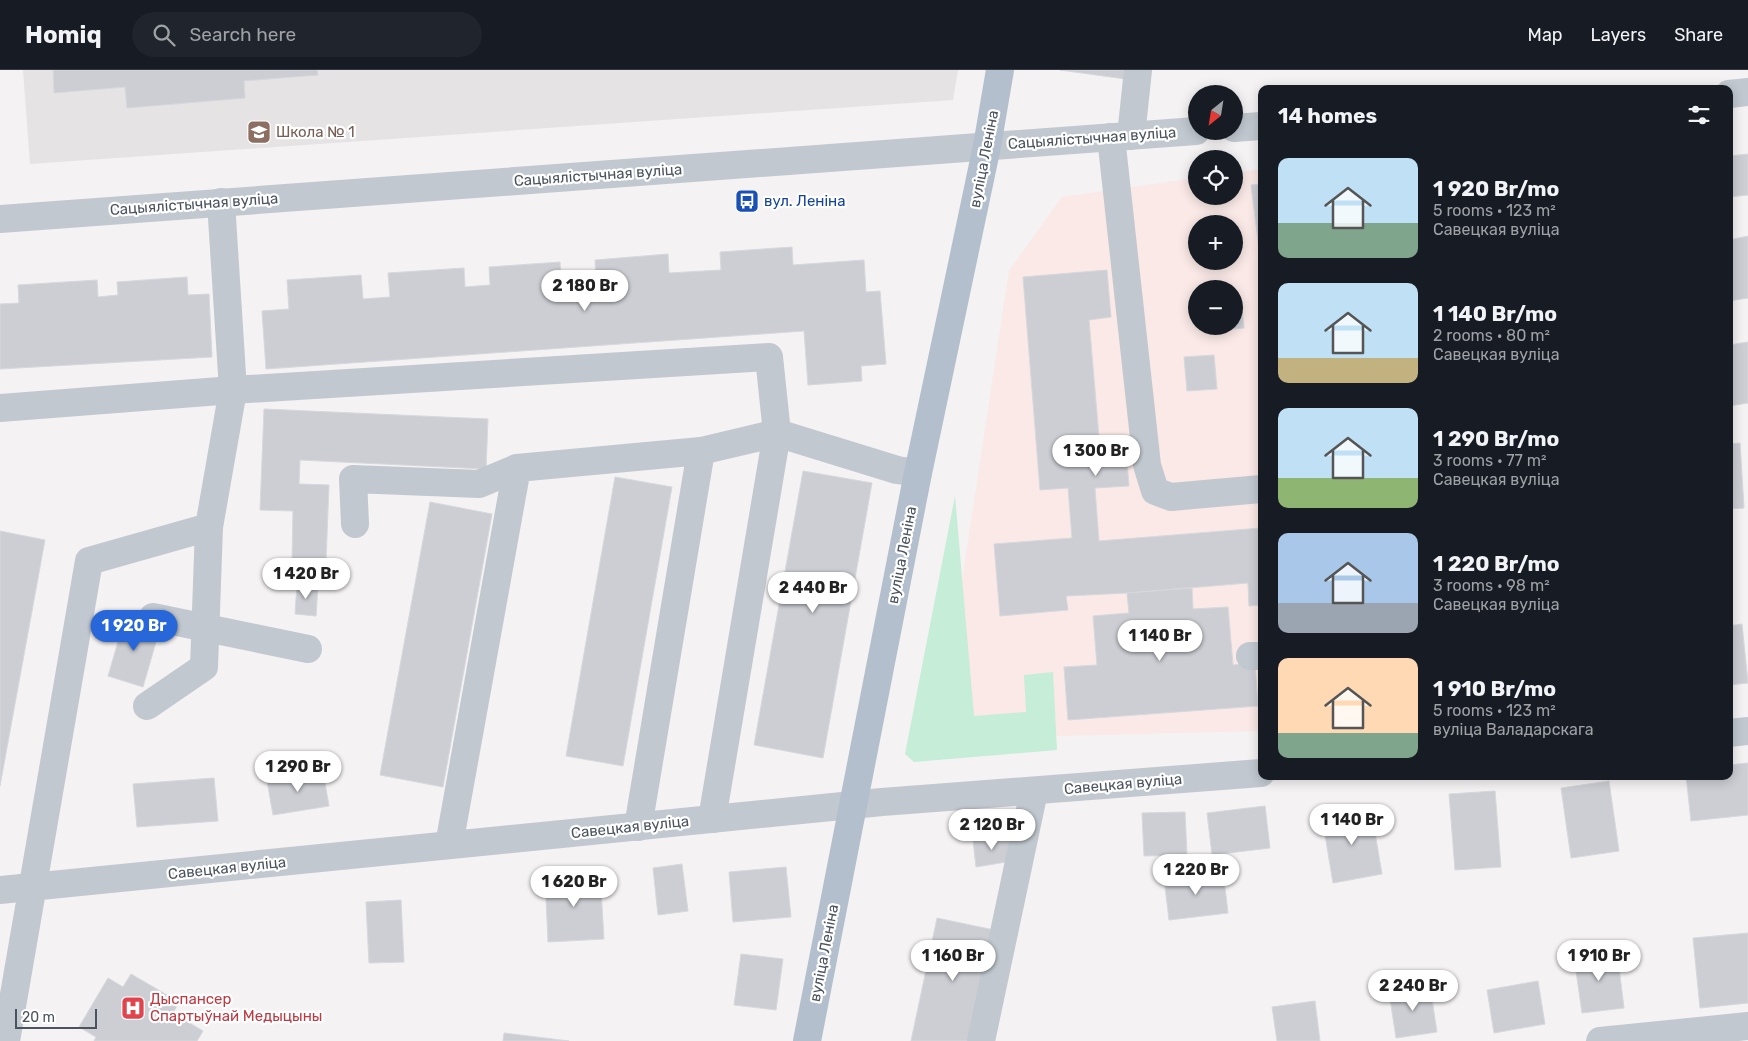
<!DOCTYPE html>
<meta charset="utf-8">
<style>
:root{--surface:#171b24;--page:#20242c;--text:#f1f3f6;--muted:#9ea1a6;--line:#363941;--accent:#2767d9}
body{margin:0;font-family:Rubik,sans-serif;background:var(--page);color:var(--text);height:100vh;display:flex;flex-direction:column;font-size:19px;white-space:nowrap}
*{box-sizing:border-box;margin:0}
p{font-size:16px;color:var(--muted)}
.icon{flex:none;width:28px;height:28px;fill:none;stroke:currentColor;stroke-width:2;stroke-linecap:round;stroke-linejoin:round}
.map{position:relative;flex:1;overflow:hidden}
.panel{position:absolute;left:1258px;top:15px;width:475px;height:695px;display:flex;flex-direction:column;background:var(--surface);border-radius:10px;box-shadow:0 2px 12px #0003}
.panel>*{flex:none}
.needle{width:32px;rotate:210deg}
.buttons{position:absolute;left:1188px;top:15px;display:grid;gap:10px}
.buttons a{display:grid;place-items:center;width:55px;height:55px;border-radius:50%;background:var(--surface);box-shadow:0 2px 12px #0003;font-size:25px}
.scale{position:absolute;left:15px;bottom:12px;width:82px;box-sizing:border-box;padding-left:5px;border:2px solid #4b535e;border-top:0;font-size:14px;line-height:18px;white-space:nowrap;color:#4b535e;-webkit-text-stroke:4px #fff;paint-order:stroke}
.price{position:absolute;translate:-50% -42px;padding:0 11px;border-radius:18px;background:#fff;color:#222;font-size:16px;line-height:32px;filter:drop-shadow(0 1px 2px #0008)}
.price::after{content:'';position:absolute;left:50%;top:30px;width:15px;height:11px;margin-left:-8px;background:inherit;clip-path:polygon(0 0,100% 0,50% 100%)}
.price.on{background:var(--accent);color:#fff}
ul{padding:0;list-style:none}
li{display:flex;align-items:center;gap:15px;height:125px;padding:0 20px}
li span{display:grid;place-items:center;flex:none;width:140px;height:100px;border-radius:10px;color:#555}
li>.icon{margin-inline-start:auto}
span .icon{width:60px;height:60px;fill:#fffc;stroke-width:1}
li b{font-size:21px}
h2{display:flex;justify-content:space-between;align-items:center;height:60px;padding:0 20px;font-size:21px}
header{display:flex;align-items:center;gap:30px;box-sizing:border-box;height:70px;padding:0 25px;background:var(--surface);border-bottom:1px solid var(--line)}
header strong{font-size:24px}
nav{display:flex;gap:28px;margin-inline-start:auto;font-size:18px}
.search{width:350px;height:45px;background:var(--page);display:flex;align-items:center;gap:12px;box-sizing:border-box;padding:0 18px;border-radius:28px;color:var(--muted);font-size:19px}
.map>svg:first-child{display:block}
.education{fill:#e5e3e3}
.medical{fill:#fae9e6;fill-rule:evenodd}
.green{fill:#c5edd7}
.building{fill:#ccced4;stroke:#d6d8dc}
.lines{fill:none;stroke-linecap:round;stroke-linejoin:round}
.minor{stroke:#c1c8cf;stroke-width:28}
.major{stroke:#b4bfce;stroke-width:28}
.labels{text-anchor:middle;stroke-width:4.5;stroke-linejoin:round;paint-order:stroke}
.education-label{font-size:15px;fill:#785e54;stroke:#fff;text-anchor:start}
.street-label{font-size:15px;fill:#4b535e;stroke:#fff}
.transit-label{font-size:15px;fill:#164399;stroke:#fff;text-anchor:start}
.health-label{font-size:15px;fill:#be3a42;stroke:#fff;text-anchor:start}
</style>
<header>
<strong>Homiq</strong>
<div class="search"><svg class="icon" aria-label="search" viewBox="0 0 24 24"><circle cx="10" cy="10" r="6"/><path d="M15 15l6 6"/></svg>Search here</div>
<nav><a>Map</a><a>Layers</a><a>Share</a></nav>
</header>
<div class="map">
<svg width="1748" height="971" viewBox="0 0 1748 971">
<rect width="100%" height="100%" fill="#f4f2f2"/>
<path class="education" d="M23,0H958L953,30L30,94Z"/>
<path class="medical" d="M1261,99V661L938,669L1009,201L1062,127L1196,108V126H1234V103ZM1196,154H1234V191H1196ZM1196,219H1234V256H1196Z"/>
<path class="green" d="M955,426L974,646L1026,642L1024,605L1053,602L1057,680L914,692L905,684Z"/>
<g class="building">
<path d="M53,0H317L318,5L244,11L245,28L127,38L125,17L54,23Z"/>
<path d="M1060,0H1126L1125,9Z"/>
<path d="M1748,84V125L1729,127V86Z"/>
<path d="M1261,114V187H1260L1251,115Z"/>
<path d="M1748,166V228L1729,231V170Z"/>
<path d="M792,177L793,195L864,190L866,222L880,221L886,294L861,296L862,311L808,315L804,261L266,299L262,241L289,239L287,210L361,205L363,229L390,227L388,203L464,198L465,217L490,215L489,197L560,192L561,209L596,207L595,190L668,184L669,203L721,200L720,182Z"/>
<path d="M1107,200L1111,247L1089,250L1099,367L1125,366L1129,416L1095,418L1099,471L1261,458V535L1249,536L1248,513L1127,523L1066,526L1068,540L1000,546L994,474L1072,468L1068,418L1040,420L1023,207Z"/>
<path d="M187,207L188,225L209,224L212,287L0,299V234L19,233L18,215L97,210L98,227L118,225L117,212Z"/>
<path d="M1241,228L1244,258L1213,261L1212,256H1234V229Z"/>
<path d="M1748,272V333L1729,336V275Z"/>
<path d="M1214,285L1217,319L1187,321L1184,287Z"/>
<path d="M264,339L488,349L486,399L300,390L299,414L329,415L326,492L292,491L293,441L260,440Z"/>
<path d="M1740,373L1744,438L1729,439V374Z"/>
<path d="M803,401L872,413L823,688L754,675Z"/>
<path d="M615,407L672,417L623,696L566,686Z"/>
<path d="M430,432L492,444L443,717L380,705Z"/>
<path d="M0,461L45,470L0,716Z"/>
<path d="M297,514L318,516L316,546L295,544Z"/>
<path d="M1192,518L1193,539L1228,537L1233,595L1255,593L1258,636L1068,650L1064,597L1097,595L1093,546L1129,543L1127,523Z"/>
<path d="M125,548L160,558L143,617L108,606Z"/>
<path d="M1742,554L1748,613L1729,615V556Z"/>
<path d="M1748,693V745L1691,751L1686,706H1729V695Z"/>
<path d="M323,701L329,736L273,745L267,711Z"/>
<path d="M214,708L218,751L137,757L133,714Z"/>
<path d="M1609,711L1619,781L1571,788L1561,718Z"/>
<path d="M1495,721L1501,797L1455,800L1449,724Z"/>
<path d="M1265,736L1270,778L1212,785L1207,743Z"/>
<path d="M1371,739L1382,804L1333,813L1322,747Z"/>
<path d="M1185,742L1187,785L1144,786L1142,743Z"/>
<path d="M1008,765L1012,791L976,797L973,770Z"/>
<path d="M682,794L688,841L658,845L653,798Z"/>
<path d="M786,797L791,847L733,852L729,802Z"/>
<path d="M1223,801L1228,843L1169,850L1164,808Z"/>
<path d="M600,803L604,869L548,872L545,806Z"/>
<path d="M401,830L404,892L369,893L366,832Z"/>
<path d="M937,848L994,860L970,971H911Z"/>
<path d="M1748,863V933L1700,938L1693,868Z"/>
<path d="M1617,881L1624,938L1582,943L1574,887Z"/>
<path d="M741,884L783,889L776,940L734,935Z"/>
<path d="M131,904L179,932L173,943L203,961L197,971H94L96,967L79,957L108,908L123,917Z"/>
<path d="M1538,911L1545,954L1494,963L1487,920Z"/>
<path d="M1430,916L1437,962L1396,968L1389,922Z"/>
<path d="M1315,931L1320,971H1277L1272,937Z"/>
<path d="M504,963L569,971H503Z"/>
</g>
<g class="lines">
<g class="minor">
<path d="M1729,24L1748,22"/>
<path d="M1234,58L1261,56"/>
<path d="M1131,66L1138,0"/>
<path d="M1111,67L1147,395L1155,421L1171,427L1261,419"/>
<path d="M221,132L233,320L769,287L777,363L712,749"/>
<path d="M0,149L1196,61"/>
<path d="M0,338L233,320L209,457L89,491L6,971"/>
<path d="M355,454L353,409L479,414L517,398"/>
<path d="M153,547L308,579"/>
<path d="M1250,586H1261"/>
<path d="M147,636L204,597L209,457"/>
<path d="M1729,663L1748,661"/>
<path d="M638,757L701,381"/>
<path d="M449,775L517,398L701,381L777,363L897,400L918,403"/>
<path d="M0,820L882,732L1261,703"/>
<path d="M981,971L1034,721"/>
<path d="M1600,971L1748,956"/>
</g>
<path class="major" d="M807,971L918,403L987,76L1000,0"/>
</g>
<defs>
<g id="school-square" transform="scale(1.25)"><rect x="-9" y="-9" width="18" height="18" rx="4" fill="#8d6e63" stroke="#fff"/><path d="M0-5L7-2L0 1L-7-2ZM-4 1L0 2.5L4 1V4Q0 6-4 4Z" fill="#fff"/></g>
<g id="bus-square" transform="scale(1.25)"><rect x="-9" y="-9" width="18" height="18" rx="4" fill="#1a4fb4" stroke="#fff"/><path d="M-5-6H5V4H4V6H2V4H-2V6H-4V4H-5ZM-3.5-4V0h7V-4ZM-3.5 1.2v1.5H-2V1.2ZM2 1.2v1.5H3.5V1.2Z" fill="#fff"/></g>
<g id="hospital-square" transform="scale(1.25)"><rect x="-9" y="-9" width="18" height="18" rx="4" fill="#e0444e" stroke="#fff"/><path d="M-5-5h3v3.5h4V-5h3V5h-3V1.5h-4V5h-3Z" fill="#fff"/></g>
</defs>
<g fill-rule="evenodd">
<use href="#school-square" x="259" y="62"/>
<use href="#bus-square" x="747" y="131"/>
<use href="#hospital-square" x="133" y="938"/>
</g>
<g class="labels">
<g class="education-label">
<text x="276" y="67">Школа № 1</text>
</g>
<g class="street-label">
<text transform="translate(1092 68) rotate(-4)" y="5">Сацыялістычная вуліца</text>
<text transform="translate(984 89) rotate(-79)" y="5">вуліца Леніна</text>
<text transform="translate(598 105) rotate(-4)" y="5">Сацыялістычная вуліца</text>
<text transform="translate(194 134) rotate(-4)" y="5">Сацыялістычная вуліца</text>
<text transform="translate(902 485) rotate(-79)" y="5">вуліца Леніна</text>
<text transform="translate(1123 714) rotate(-5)" y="5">Савецкая вуліца</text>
<text transform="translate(630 757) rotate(-6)" y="5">Савецкая вуліца</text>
<text transform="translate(227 798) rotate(-6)" y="5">Савецкая вуліца</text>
<text transform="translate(824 883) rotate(-79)" y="5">вуліца Леніна</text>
</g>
<g class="transit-label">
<text x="764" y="136">вул. Леніна</text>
</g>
<g class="health-label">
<text x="150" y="934">Дыспансер<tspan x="150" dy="17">Спартыўнай Медыцыны</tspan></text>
</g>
</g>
</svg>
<div class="buttons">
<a><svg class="needle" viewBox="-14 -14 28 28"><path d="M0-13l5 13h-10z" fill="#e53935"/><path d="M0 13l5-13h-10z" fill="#9ea1a6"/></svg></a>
<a><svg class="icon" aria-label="locate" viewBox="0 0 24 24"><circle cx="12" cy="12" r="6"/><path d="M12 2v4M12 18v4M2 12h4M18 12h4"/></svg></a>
<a>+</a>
<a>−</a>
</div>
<div class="scale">20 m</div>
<b class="price" style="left:585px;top:242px">2 180 Br</b>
<b class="price" style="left:1096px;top:407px">1 300 Br</b>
<b class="price" style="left:306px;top:530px">1 420 Br</b>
<b class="price" style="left:813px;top:544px">2 440 Br</b>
<b class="price on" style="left:134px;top:582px">1 920 Br</b>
<b class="price" style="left:1160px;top:592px">1 140 Br</b>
<b class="price" style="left:298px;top:723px">1 290 Br</b>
<b class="price" style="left:1352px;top:776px">1 140 Br</b>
<b class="price" style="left:992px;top:781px">2 120 Br</b>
<b class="price" style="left:1196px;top:826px">1 220 Br</b>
<b class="price" style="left:574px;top:838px">1 620 Br</b>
<b class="price" style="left:953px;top:912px">1 160 Br</b>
<b class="price" style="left:1599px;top:912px">1 910 Br</b>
<b class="price" style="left:1413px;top:942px">2 240 Br</b>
<section class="panel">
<h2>14 homes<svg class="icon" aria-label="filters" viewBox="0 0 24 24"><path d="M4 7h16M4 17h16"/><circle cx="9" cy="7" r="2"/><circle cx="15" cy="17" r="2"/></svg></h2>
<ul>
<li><span style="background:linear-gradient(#bfe0f5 65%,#7fa58c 0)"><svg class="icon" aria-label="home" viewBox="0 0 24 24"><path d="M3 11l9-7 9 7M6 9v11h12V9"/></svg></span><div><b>1 920 Br/mo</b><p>5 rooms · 123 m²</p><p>Савецкая вуліца</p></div></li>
<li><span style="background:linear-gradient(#bfe0f5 75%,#c2b280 0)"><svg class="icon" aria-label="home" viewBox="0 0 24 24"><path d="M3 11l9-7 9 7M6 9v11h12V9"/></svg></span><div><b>1 140 Br/mo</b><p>2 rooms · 80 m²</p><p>Савецкая вуліца</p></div></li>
<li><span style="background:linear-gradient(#bfe0f5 70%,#8fb573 0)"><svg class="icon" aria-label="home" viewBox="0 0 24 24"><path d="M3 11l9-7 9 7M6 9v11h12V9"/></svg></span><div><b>1 290 Br/mo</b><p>3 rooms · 77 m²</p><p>Савецкая вуліца</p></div></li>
<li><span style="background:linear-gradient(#a9c7e8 70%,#9aa5b1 0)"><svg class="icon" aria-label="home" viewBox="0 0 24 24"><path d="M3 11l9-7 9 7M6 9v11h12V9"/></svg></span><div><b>1 220 Br/mo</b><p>3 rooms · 98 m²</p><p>Савецкая вуліца</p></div></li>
<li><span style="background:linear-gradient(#ffd9b3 75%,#7fa58c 0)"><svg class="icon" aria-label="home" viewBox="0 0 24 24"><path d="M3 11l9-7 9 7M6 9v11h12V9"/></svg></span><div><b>1 910 Br/mo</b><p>5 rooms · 123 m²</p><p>вуліца Валадарскага</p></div></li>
</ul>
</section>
</div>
